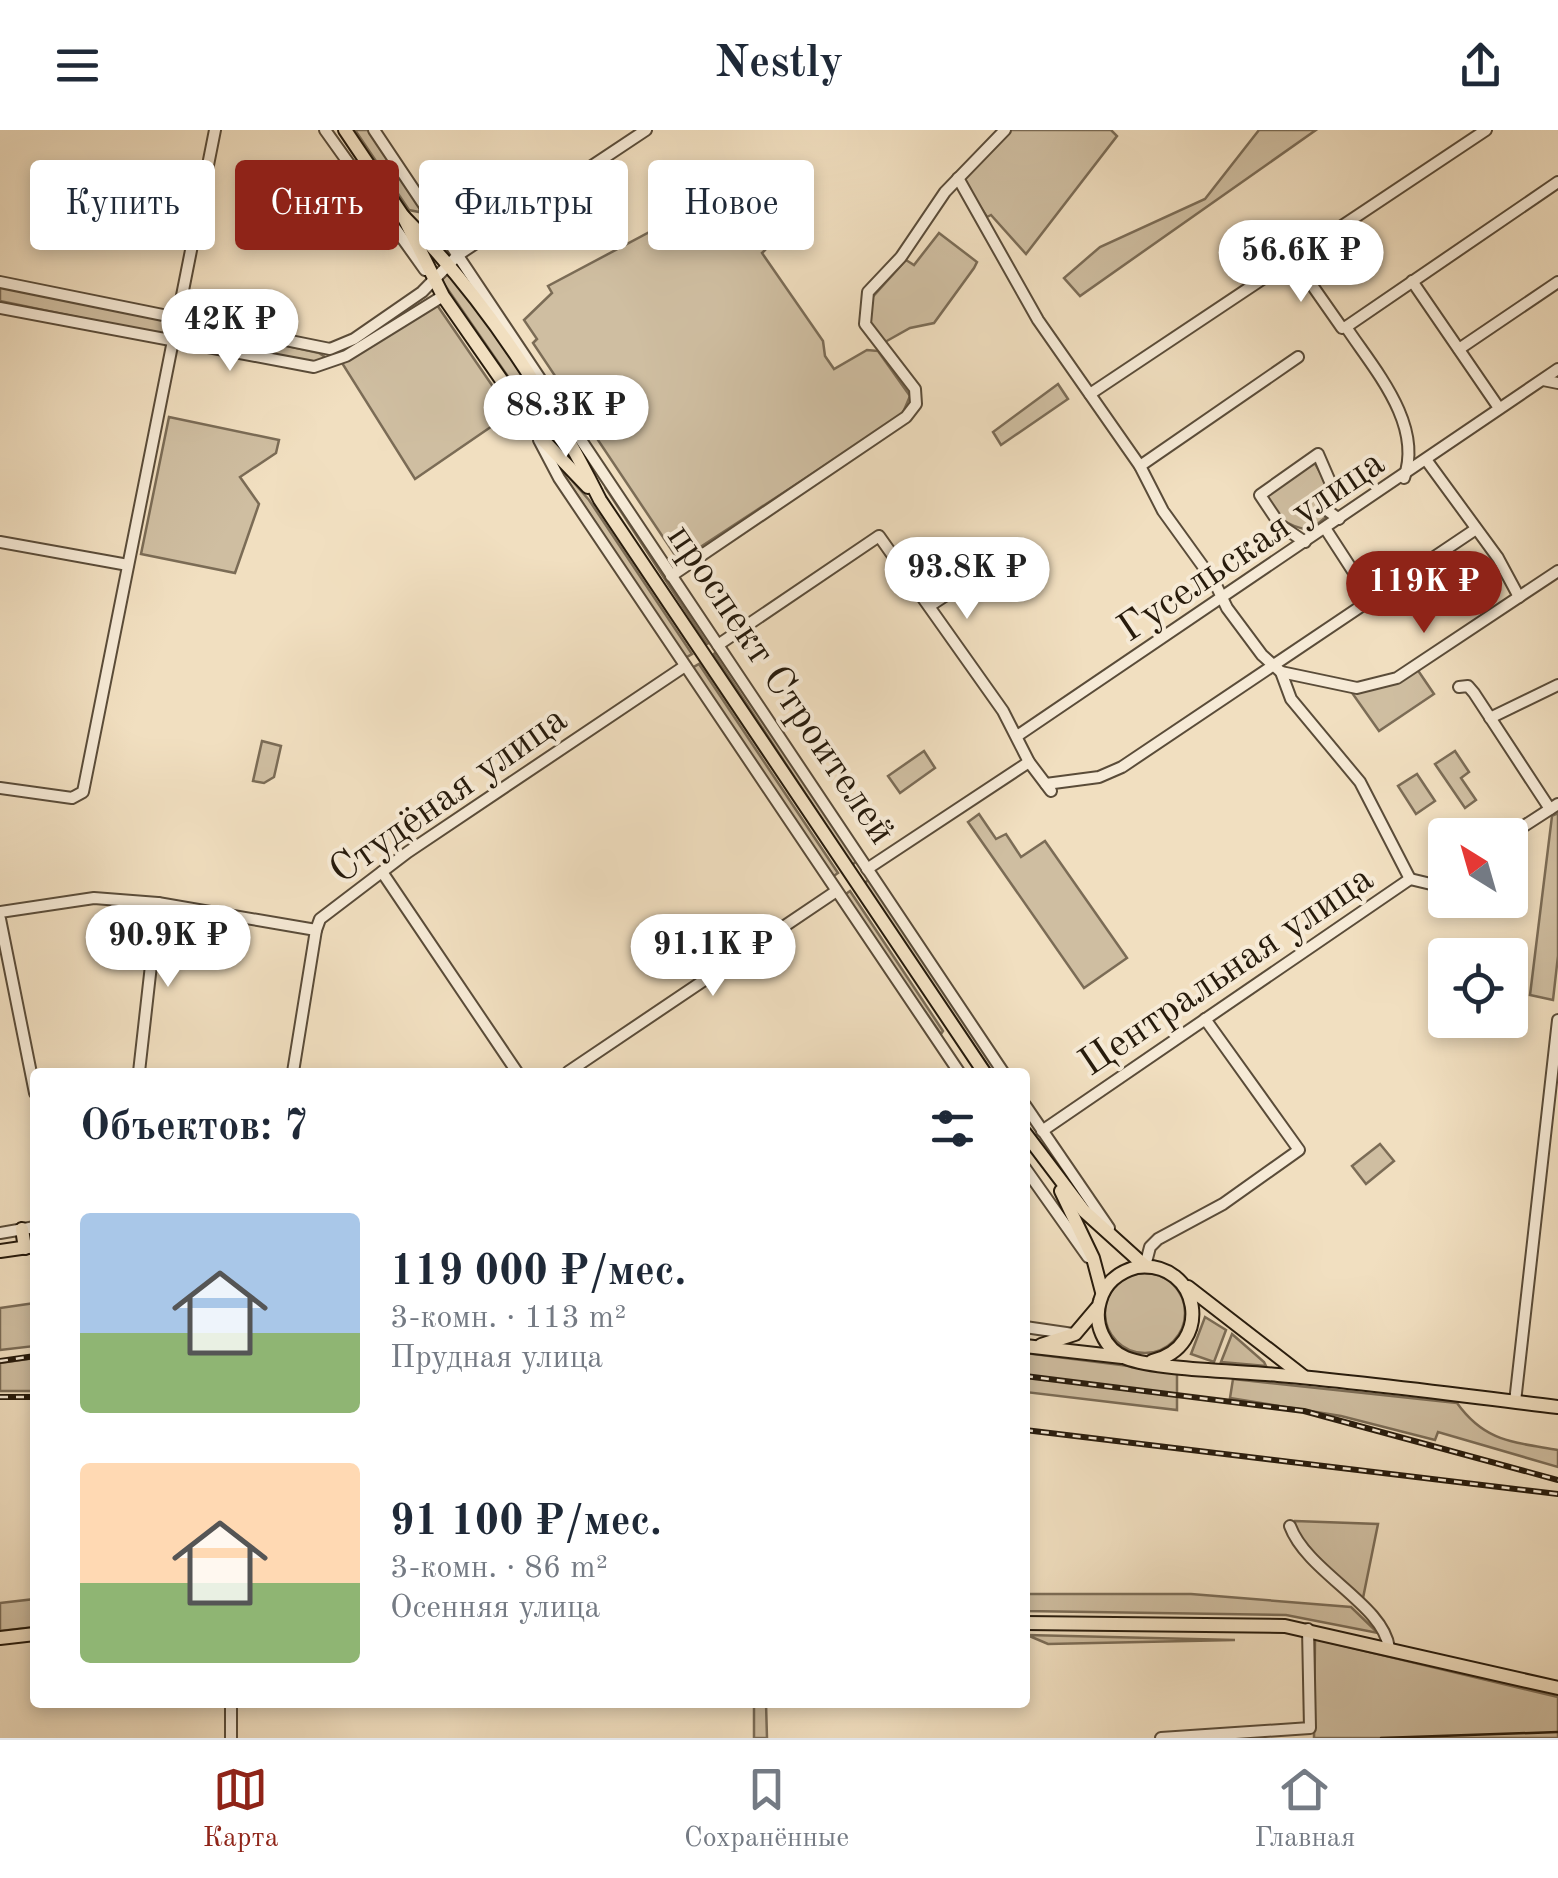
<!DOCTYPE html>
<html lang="ru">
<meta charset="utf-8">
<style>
:root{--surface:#fff;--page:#f6f6f7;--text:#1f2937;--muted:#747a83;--line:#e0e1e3;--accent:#8f2418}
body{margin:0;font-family:"Old Standard TT",serif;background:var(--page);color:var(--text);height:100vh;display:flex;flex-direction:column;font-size:38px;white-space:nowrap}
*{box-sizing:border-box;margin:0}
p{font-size:32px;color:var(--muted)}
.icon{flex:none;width:55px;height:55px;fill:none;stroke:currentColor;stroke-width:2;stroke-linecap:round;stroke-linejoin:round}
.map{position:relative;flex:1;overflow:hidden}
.details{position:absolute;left:30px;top:938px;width:1000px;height:640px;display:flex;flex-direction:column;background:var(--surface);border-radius:10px;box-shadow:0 5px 15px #0003}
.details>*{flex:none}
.top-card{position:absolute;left:30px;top:30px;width:1000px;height:90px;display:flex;gap:20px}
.needle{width:65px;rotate:323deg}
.fabs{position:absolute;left:1428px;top:688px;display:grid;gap:20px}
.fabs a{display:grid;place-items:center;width:100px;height:100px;border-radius:10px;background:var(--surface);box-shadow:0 5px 15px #0003;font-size:50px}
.price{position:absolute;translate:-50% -85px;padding:0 22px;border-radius:35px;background:#fff;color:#222;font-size:32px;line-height:65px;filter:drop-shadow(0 2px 5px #0008)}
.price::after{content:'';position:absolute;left:50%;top:60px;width:30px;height:22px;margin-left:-15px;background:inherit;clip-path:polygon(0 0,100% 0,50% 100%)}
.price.current{background:var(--accent);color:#fff}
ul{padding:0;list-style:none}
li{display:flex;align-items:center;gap:30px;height:250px;padding:0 50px}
li span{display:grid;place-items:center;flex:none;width:280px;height:200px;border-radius:10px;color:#555}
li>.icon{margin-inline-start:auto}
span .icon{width:120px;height:120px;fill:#fffc;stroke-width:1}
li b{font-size:42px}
h2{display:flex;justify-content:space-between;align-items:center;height:120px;padding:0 50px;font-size:42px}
.chip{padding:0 35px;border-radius:10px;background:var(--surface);box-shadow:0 5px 15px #0003;font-size:35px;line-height:90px}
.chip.current{background:var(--accent);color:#fff}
header{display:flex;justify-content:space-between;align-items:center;height:130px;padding:0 50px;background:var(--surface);font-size:45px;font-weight:600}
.dock{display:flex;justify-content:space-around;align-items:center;height:140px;border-top:2px solid var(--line);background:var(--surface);font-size:28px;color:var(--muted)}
.dock a{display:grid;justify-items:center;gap:5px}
.dock .current{color:var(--accent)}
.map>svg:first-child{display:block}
.green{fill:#cfbea1;stroke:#7b6c56;stroke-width:2.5}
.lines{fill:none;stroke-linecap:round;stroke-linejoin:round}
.minor-casing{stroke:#5a4c39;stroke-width:14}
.major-casing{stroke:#271b0c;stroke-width:16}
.minor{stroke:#f6ead6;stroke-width:10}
.major{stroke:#f1dfc0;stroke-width:12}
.tram{stroke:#271b0c;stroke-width:2.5}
.rail-casing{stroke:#271b0c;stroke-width:6}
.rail{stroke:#f6ead6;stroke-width:2.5;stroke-dasharray:8;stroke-linecap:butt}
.labels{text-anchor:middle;stroke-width:8;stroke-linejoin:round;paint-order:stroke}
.street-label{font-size:40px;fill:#271b0c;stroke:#f6ead6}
</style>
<header><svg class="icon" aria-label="menu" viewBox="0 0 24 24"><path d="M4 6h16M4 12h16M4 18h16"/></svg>Nestly<svg class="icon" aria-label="share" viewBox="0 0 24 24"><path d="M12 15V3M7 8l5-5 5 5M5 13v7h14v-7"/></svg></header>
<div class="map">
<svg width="1558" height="1608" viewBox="0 0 1558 1608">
<rect width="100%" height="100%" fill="#f1dfc0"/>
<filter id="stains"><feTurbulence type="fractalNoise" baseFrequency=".002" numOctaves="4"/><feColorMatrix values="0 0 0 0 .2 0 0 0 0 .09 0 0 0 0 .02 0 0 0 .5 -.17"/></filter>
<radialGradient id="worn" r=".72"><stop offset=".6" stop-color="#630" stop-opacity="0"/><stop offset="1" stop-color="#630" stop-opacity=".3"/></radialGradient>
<g class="green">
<path d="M355,0H369L421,77L419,82L409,80Z"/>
<path d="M1004,0H1111L1117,6L1026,124L991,85L987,87L959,44Z"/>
<path d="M1259,0H1316L1080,166L1064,148L1100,117L1205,69Z"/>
<path d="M734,57L746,92L765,120L762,123L823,211L825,226L834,239L867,220L878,221L910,266L902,285L679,431L533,213L537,209L524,190L552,163L548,156Z"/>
<path d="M939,103L977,132L974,138L934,193L910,198L885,212L868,191L869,171L906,130L914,135Z"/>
<path d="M444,143H452L559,298L557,306H549L442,151Z"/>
<path d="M0,156L169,190L167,202L163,205L0,171Z"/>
<path d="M437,175L511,283L415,349L342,233Z"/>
<path d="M186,194L319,223L328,229L312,232L179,207Z"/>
<path d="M1058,254L1068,269L1001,315L993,302Z"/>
<path d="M169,287L279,310L276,323L240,347L259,374L235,443L141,424Z"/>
<path d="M554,330L589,370L692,524L685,528Z"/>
<path d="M1313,330L1327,355L1331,383L1310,400C1288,397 1271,385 1266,363Z"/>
<path d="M605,357L711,512L707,514Z"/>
<path d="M717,521L857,731L852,735L714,524Z"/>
<path d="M699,534L838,743L831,748L692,538Z"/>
<path d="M1417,539L1434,564L1379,601L1350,560Z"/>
<path d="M262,611L281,616L274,647L264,653L253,651Z"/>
<path d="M924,621L935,638L900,663L888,646Z"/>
<path d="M1455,621L1469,642L1461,648L1476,670L1465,678L1435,634Z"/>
<path d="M1417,644L1435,671L1416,684L1398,656Z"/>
<path d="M1558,683V826L1553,870L1530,865L1552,686Z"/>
<path d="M979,684L996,709L1006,704L1021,727L1045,711L1127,828L1084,858L968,692Z"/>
<path d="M869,750L999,942H992L864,753Z"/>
<path d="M850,761L943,901L941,904L843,766Z"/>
<path d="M1380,1014L1394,1031L1366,1054L1352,1036Z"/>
<circle cx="1145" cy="1183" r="40"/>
<path d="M35,1173V1216L0,1220V1178Z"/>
<path d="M1205,1187L1226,1200L1214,1232L1191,1224Z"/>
<path d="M1232,1204L1264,1232L1266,1236L1221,1232Z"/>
<path d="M1025,1223L1177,1242V1280L1025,1262Z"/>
<path d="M35,1228V1261H0V1233Z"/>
<path d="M1233,1249L1457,1273C1485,1312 1513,1312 1558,1320V1337L1438,1302L1435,1310L1341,1286L1230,1268Z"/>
<path d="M1295,1391L1378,1394L1362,1473L1337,1452L1294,1400Z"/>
<path d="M1025,1464H1191L1351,1477L1378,1503L1286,1485L1025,1481Z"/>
<path d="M35,1469V1497L0,1501V1473Z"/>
<path d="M1027,1505L1235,1510L1048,1514Z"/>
<path d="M1315,1509L1558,1567V1608H1314Z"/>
<path d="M754,1573H766L767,1608H754Z"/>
</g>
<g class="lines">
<g class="minor-casing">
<g id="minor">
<path d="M325,0L425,140"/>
<path d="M374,0L1003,942"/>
<path d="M958,48L1038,190L1140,336L1163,381L1215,453L1227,478L1262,525L1281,542L1291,569L1360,652L1410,749"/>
<path d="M1293,128L1342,198L1346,197L1558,52"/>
<path d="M1412,151L1499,278"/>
<path d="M0,152L330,219L354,209L422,162L458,125L646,0"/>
<path d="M0,178L314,237L346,226L443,166"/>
<path d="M1346,197C1373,238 1424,294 1404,348"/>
<path d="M1459,219L1558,152"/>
<path d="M1543,250L1558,253"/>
<path d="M1090,264L1486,0"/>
<path d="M539,310L559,348L959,942"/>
<path d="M1427,331L1498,428L1519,467"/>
<path d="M1140,336L1298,227"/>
<path d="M1325,398L1371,469"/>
<path d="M0,412L128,435"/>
<path d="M1305,412L1280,395L1260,365L1318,324L1331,354L1328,381L1339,389"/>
<path d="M671,446L906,287L916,274L915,259L865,194L868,162L901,127L945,62L1005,0"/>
<path d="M931,475L1009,424"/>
<path d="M718,515L879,406L1003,581L1029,632L1051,661"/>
<path d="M1281,542L1357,558L1397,548L1558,441"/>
<path d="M1459,557L1468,556L1474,563L1550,679"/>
<path d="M1490,588L1558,555"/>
<path d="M1017,606L1558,239"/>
<path d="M1046,654L1099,647L1122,637L1476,399"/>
<path d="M0,658L72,668L83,662L215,0"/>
<path d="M1510,705L1558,674"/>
<path d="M867,739L1029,632"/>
<path d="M382,742L517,942"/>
<path d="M1410,749L1431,754L1445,745"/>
<path d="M0,782L94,768L158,773L316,800L320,789L408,722L685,536"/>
<path d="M0,789L35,963"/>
<path d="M139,942L158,773"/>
<path d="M293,942L316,800"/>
<path d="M568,942L835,762"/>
<path d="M1025,975L1109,1098"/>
<path d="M1042,1001L1410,749"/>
<path d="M1025,1038L1088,1127"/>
<path d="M0,1103L35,1097"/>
<path d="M1145,1136L1150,1117L1158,1109L1223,1074L1299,1020L1205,889"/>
<path d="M1025,1197L1073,1204"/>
<path d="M1515,1272L1558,890"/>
<path d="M1290,1396C1307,1442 1384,1475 1389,1518"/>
<path d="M231,1608V1572"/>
<path d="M1161,1608L1310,1598L1308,1499"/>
</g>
</g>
<g class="major-casing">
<g id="major">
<path d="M345,0L403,86L443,166L544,311L588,357"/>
<path d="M403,86C484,167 549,268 600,370L984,942"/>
<path d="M1025,1003L1084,1081L1145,1136"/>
<path d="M1061,1061L1093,1128L1102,1162"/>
<path d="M22,1099L25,1118"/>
<path d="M0,1121L35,1116"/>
<path d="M1188,1157L1303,1246"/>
<path d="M1041,1215L1075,1204L1097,1178"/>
<path d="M1025,1216L1122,1227"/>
<path d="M1152,1231C1214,1217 1201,1130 1137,1137C1119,1142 1105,1152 1100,1171C1093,1193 1104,1219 1126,1228C1157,1240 1241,1241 1278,1245C1371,1253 1465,1266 1558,1277"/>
<path d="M1025,1493L1285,1496L1558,1558"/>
<path d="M0,1508L35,1504"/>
</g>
</g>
<use href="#minor" class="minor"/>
<use href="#major" class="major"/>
<path class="tram" d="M1381,1608L1558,1602"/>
<g class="rail-casing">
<g id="rail">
<path d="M0,1231L35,1226"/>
<path d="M1025,1246L1304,1281L1558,1350"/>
<path d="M0,1267H35"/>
<path d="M1025,1300L1558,1364"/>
</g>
</g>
<use href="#rail" class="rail"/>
</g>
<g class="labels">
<g class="street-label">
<text transform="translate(1250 414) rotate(-34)" y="14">Гусельская улица</text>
<text transform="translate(783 553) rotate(56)" y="14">проспект Строителей</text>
<text transform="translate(447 663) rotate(-35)" y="14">Студёная улица</text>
<text transform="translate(1225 839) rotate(-34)" y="14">Центральная улица</text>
</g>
</g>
<rect width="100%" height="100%" filter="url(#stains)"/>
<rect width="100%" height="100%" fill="url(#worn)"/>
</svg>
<div class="fabs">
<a><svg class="needle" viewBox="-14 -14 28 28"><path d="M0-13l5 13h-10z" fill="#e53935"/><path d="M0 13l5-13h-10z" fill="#747a83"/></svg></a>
<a><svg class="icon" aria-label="locate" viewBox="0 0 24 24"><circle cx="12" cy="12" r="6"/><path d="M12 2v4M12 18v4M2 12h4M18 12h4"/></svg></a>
</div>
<b class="price" style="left:1301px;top:175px">56.6K ₽</b>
<b class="price" style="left:230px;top:244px">42K ₽</b>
<b class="price" style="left:566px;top:330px">88.3K ₽</b>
<b class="price" style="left:967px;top:492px">93.8K ₽</b>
<b class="price current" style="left:1424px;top:506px">119K ₽</b>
<b class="price" style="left:168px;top:860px">90.9K ₽</b>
<b class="price" style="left:713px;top:869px">91.1K ₽</b>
<div class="top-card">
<a class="chip">Купить</a>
<a class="chip current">Снять</a>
<a class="chip">Фильтры</a>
<a class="chip">Новое</a>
</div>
<section class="details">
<h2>Объектов: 7<svg class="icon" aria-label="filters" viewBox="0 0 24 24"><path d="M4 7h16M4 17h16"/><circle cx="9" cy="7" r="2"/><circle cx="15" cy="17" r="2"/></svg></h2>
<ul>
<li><span style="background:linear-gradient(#a9c7e8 60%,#8fb573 0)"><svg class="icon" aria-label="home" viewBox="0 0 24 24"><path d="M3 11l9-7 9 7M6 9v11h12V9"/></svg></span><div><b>119 000 ₽/мес.</b><p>3-комн. · 113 m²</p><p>Прудная улица</p></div></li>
<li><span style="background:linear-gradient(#ffd9b3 60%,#8fb573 0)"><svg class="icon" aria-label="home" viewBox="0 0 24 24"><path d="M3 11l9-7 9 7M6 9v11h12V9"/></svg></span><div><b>91 100 ₽/мес.</b><p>3-комн. · 86 m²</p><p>Осенняя улица</p></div></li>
</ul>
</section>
</div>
<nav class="dock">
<a class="current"><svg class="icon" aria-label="map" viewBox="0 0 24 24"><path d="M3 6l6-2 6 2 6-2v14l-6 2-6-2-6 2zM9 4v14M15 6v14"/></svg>Карта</a>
<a><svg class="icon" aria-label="saved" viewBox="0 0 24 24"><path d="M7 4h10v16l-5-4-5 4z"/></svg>Сохранённые</a>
<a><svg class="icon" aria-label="home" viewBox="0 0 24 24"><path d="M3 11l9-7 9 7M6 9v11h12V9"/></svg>Главная</a>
</nav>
